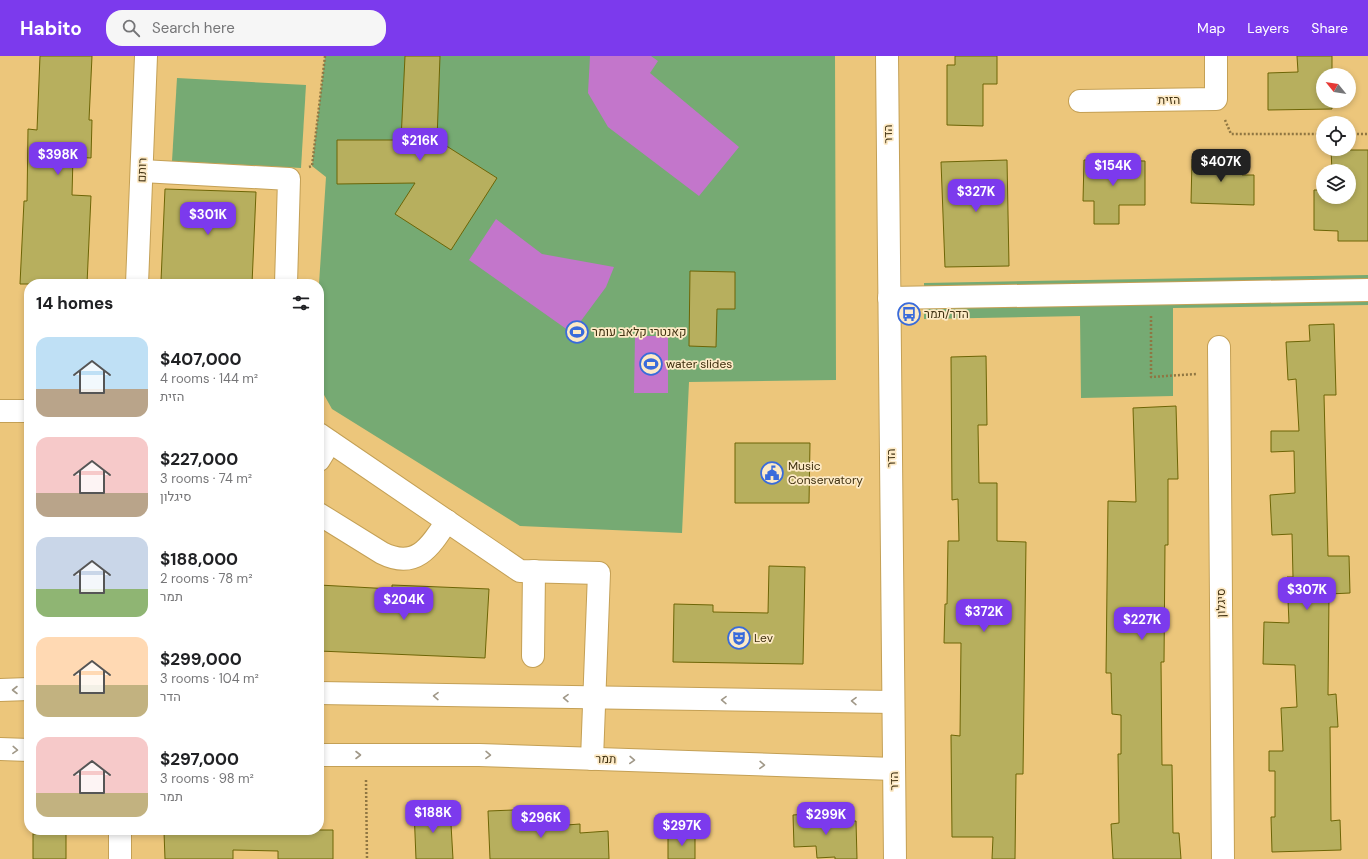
<!DOCTYPE html>
<meta charset="utf-8">
<style>
:root{--surface:#fff;--page:#f6f6f6;--text:#202124;--muted:#757577;--accent:#7c3aed}
body{margin:0;font-family:"DM Sans",Heebo,sans-serif;background:var(--page);color:var(--text);height:100vh;display:flex;flex-direction:column;font-size:15px;white-space:nowrap}
*{box-sizing:border-box;margin:0}
p{font-size:13px;color:var(--muted)}
.icon{flex:none;width:22px;height:22px;fill:none;stroke:currentColor;stroke-width:2;stroke-linecap:round;stroke-linejoin:round}
.map{position:relative;flex:1;overflow:hidden}
.sheet{position:absolute;left:24px;top:223px;width:300px;height:556px;display:flex;flex-direction:column;background:var(--surface);border-radius:16px;box-shadow:0 2px 6px #0003}
.sheet>*{flex:none}
.needle{width:26px;rotate:300deg}
.buttons{position:absolute;left:1316px;top:12px;display:grid;gap:8px}
.buttons a{display:grid;place-items:center;width:40px;height:40px;border-radius:50%;background:var(--surface);box-shadow:0 2px 6px #0003;font-size:20px}
.price{position:absolute;translate:-50% -34px;padding:0 9px;border-radius:8px;background:var(--accent);color:#fff;font-size:13px;line-height:26px;filter:drop-shadow(0 1px 2px #0008)}
.price::after{content:'';position:absolute;left:50%;top:24px;width:12px;height:9px;margin-left:-6px;background:inherit;clip-path:polygon(0 0,100% 0,50% 100%)}
.price.on{background:#222;color:#fff}
ul{padding:0;list-style:none}
li{display:flex;align-items:center;gap:12px;height:100px;padding:0 12px}
li span{display:grid;place-items:center;flex:none;width:112px;height:80px;border-radius:12px;color:#555}
li>.icon{margin-inline-start:auto}
span .icon{width:48px;height:48px;fill:#fffc;stroke-width:1}
li b{font-size:17px}
h2{display:flex;justify-content:space-between;align-items:center;height:48px;padding:0 12px;font-size:17px}
header{display:flex;align-items:center;gap:24px;box-sizing:border-box;height:56px;padding:0 20px;background:var(--accent);color:#fff}
header strong{font-size:19px}
nav{display:flex;gap:22px;margin-inline-start:auto;font-size:14px}
.search{width:280px;height:36px;background:var(--page);display:flex;align-items:center;gap:10px;box-sizing:border-box;padding:0 14px;border-radius:16px;color:var(--muted);font-size:15px}
.map>svg:first-child{display:block}
.green{fill:#76aa73}
.water{fill:#c376cb}
.building{fill:#b7af5e;stroke:#6d6506}
.lines{fill:none;stroke-linecap:round;stroke-linejoin:round}
.minor-casing{stroke:#c4a055;stroke-width:24}
.path{stroke:#8f7642;stroke-width:2.5;stroke-dasharray:2 2;stroke-linecap:butt}
.minor{stroke:#fff;stroke-width:22}
.oneway{stroke:#a09888}
.labels{text-anchor:middle;stroke-width:3.5;stroke-linejoin:round;paint-order:stroke}
.street-label{font-size:12px;fill:#413212;stroke:#fdeac6}
.poi-label{font-size:12px;fill:#413212;stroke:#fdeac6;text-anchor:start}
</style>
<header>
<strong>Habito</strong>
<div class="search"><svg class="icon" aria-label="search" viewBox="0 0 24 24"><circle cx="10" cy="10" r="6"/><path d="M15 15l6 6"/></svg>Search here</div>
<nav><a>Map</a><a>Layers</a><a>Share</a></nav>
</header>
<div class="map">
<svg width="1368" height="803" viewBox="0 0 1368 803">
<rect width="100%" height="100%" fill="#ecc67b"/>
<g class="green">
<path d="M325,0H835L836,324L689,326L682,477L520,470L332,353L319,330V228L326,121L312,110Z"/>
<path d="M177,22L306,29L301,112L172,105Z"/>
<path d="M1368,219V249L1173,252V340L1081,342L1080,260L924,263V227Z"/>
</g>
<g class="water">
<path d="M590,0H651L658,5L650,17L739,91L699,140L608,71L588,37Z"/>
<path d="M496,163L542,198L614,211L606,231L572,277L469,204Z"/>
<path d="M635,280H668V337H634Z"/>
</g>
<g class="building">
<path d="M40,0H92L89,64H92L91,102L73,101L72,139L91,140L87,228H20L24,145H27L28,73L37,74Z"/>
<path d="M405,0H440L437,84L497,122L451,194L395,158L415,127L337,128V84H401Z"/>
<path d="M955,0H997V28H983V70L947,69V9H955Z"/>
<path d="M1297,0H1332V19H1323V45H1332V53L1268,54V17L1298,16Z"/>
<path d="M1331,94H1368V185H1338V175L1314,174V134H1323V141H1349V115H1332Z"/>
<path d="M1192,103L1243,104L1242,119H1254V149L1191,147Z"/>
<path d="M1007,104L1009,210L945,211L941,106Z"/>
<path d="M1084,104L1145,105V149H1119V168H1094V145H1083Z"/>
<path d="M165,133L256,136L252,228L161,225Z"/>
<path d="M690,215L735,216V253H717L716,291L689,290Z"/>
<path d="M1334,268L1336,339H1324L1328,500H1349L1350,537L1329,538L1328,639L1336,638L1338,671H1330L1331,765L1340,764L1341,794L1272,796L1271,761H1275V715H1269V695H1283L1281,652L1297,651L1295,609L1263,608L1264,566L1289,567L1287,521H1293L1292,478L1272,479L1270,439L1295,437L1294,395L1271,396V375H1299L1296,323L1288,324L1286,286L1310,285L1309,269Z"/>
<path d="M986,300L987,369H978L979,427H997V485L1026,486L1023,718H1016L1015,803H992L993,781H952L951,679L960,680L961,587H944L945,548H947L948,485H959L958,443L952,444L951,301Z"/>
<path d="M1176,350L1178,423H1168V489H1165L1164,606H1161L1162,709H1172L1173,777H1179L1181,803H1113L1111,768L1119,767L1118,698H1121V659L1112,658L1111,617H1106L1108,445L1136,446L1133,352Z"/>
<path d="M735,387H810L809,447H735Z"/>
<path d="M769,510L805,511L803,608L673,606L674,548L713,549V556L768,557Z"/>
<path d="M319,529L392,533V529L489,533L485,602L319,595Z"/>
<path d="M450,751L453,803H416L414,753Z"/>
<path d="M539,753V771L580,768V777L608,775L609,803H490L488,755Z"/>
<path d="M820,757V766L856,765L857,803H835V801L817,802L816,790L794,791L793,759Z"/>
<path d="M180,774H333V803H278V795L233,794V803H165L164,776H180Z"/>
<rect x="33" y="778" width="33" height="25"/>
<rect x="668" y="779" width="27" height="24"/>
</g>
<g class="lines">
<g class="minor-casing">
<g id="minor">
<path d="M887,0L895,803"/>
<path d="M1080,45L1216,43V0"/>
<path d="M142,115L289,123L286,228"/>
<path d="M137,228L146,0"/>
<path d="M889,242L1368,234"/>
<path d="M1219,291L1223,803"/>
<path d="M0,355H29"/>
<path d="M319,378L520,515L599,517L592,703"/>
<path d="M319,404L330,386"/>
<path d="M319,458L382,497C416,514 430,491 447,465"/>
<path d="M533,600L534,515"/>
<path d="M0,634L29,633"/>
<path d="M319,637L893,646"/>
<path d="M0,693L29,694"/>
<path d="M319,699H479L894,713"/>
<path d="M120,803V774"/>
</g>
</g>
<g class="path">
<path d="M1225,64L1231,78H1323"/>
<path d="M1349,78H1368"/>
<path d="M309,111L312,110L325,0"/>
<path d="M1151,260V321L1196,318"/>
<path d="M366,724L367,803"/>
</g>
<use href="#minor" class="minor"/>
</g>
<defs><path id="oneway-chevron" d="M-2-3.5L2.5 0L-2 3.5" fill="none" stroke-width="1.6" stroke-linecap="round" stroke-linejoin="round"/></defs>
<g class="oneway">
<use href="#oneway-chevron" transform="translate(15 634) rotate(-180)"/>
<use href="#oneway-chevron" transform="translate(436 640) rotate(-179)"/>
<use href="#oneway-chevron" transform="translate(566 642) rotate(-179)"/>
<use href="#oneway-chevron" transform="translate(724 644) rotate(-179)"/>
<use href="#oneway-chevron" transform="translate(854 645) rotate(-179)"/>
<use href="#oneway-chevron" transform="translate(15 694) rotate(3)"/>
<use href="#oneway-chevron" transform="translate(358 699)"/>
<use href="#oneway-chevron" transform="translate(488 699) rotate(1)"/>
<use href="#oneway-chevron" transform="translate(632 704) rotate(2)"/>
<use href="#oneway-chevron" transform="translate(762 709) rotate(2)"/>
</g>
<defs>
<g id="bus-ring" transform="scale(1.15)"><circle r="9.5" fill="#fdeac6" stroke="#396bdb" stroke-width="1.5"/><path d="M-5-6H5V4H4V6H2V4H-2V6H-4V4H-5ZM-3.5-4V0h7V-4ZM-3.5 1.2v1.5H-2V1.2ZM2 1.2v1.5H3.5V1.2Z" fill="#396bdb"/></g>
<g id="stadium-ring" transform="scale(1.15)"><circle r="9.5" fill="#fdeac6" stroke="#396bdb" stroke-width="1.5"/><path d="M0-5a6.5 5 0 1 0 0 10a6.5 5 0 1 0 0-10ZM-3.5-1.8h7v3.6h-7Z" fill="#396bdb"/></g>
<g id="civic-ring" transform="scale(1.15)"><circle r="9.5" fill="#fdeac6" stroke="#396bdb" stroke-width="1.5"/><path d="M-.6-6.5H3V-4.5H.6V-3L4-1V1h2V6H-6V1h2V-1L-.6-3ZM-1.2 2.5V6h2.4V2.5Z" fill="#396bdb"/></g>
<g id="theatre-ring" transform="scale(1.15)"><circle r="9.5" fill="#fdeac6" stroke="#396bdb" stroke-width="1.5"/><path d="M-5-5.5Q0-4 5-5.5V0Q5 5 0 6Q-5 5-5 0ZM-3.3-2.5H-1v1.5H-3.3ZM1-2.5H3.3v1.5H1ZM-2.8 1Q0 5.5 2.8 1Z" fill="#396bdb"/></g>
</defs>
<g fill-rule="evenodd">
<use href="#bus-ring" x="909" y="258"/>
<use href="#stadium-ring" x="577" y="276"/>
<use href="#stadium-ring" x="651" y="308"/>
<use href="#civic-ring" x="772" y="417"/>
<use href="#theatre-ring" x="739" y="582"/>
</g>
<g class="labels">
<g class="street-label">
<text transform="translate(1169 44) rotate(-1)" y="4">הזית</text>
<text transform="translate(888 78) rotate(-91)" y="4">הדר</text>
<text transform="translate(142 114) rotate(-88)" y="4">רותם</text>
<text transform="translate(891 402) rotate(-91)" y="4">הדר</text>
<text transform="translate(1221 547) rotate(-91)" y="4">סיגלון</text>
<text transform="translate(606 703) rotate(2)" y="4">תמר</text>
<text transform="translate(894 725) rotate(-91)" y="4">הדר</text>
</g>
<g class="poi-label">
<text x="924" y="262">הדר/תמר</text>
<text x="592" y="280">קאנטרי קלאב עומר</text>
<text x="666" y="312">water slides</text>
<text x="788" y="414">Music<tspan x="788" dy="14">Conservatory</tspan></text>
<text x="754" y="586">Lev</text>
</g>
</g>
</svg>
<div class="buttons">
<a><svg class="needle" viewBox="-14 -14 28 28"><path d="M0-13l5 13h-10z" fill="#e53935"/><path d="M0 13l5-13h-10z" fill="#757577"/></svg></a>
<a><svg class="icon" aria-label="locate" viewBox="0 0 24 24"><circle cx="12" cy="12" r="6"/><path d="M12 2v4M12 18v4M2 12h4M18 12h4"/></svg></a>
<a><svg class="icon" aria-label="layers" viewBox="0 0 24 24"><path d="M12 4l9 5-9 5-9-5zM3 14l9 5 9-5"/></svg></a>
</div>
<b class="price" style="left:420px;top:106px">$216K</b>
<b class="price" style="left:58px;top:120px">$398K</b>
<b class="price on" style="left:1221px;top:127px">$407K</b>
<b class="price" style="left:1113px;top:131px">$154K</b>
<b class="price" style="left:976px;top:157px">$327K</b>
<b class="price" style="left:208px;top:180px">$301K</b>
<b class="price" style="left:1307px;top:555px">$307K</b>
<b class="price" style="left:404px;top:565px">$204K</b>
<b class="price" style="left:984px;top:577px">$372K</b>
<b class="price" style="left:1142px;top:585px">$227K</b>
<b class="price" style="left:433px;top:778px">$188K</b>
<b class="price" style="left:826px;top:780px">$299K</b>
<b class="price" style="left:541px;top:783px">$296K</b>
<b class="price" style="left:682px;top:791px">$297K</b>
<section class="sheet">
<h2>14 homes<svg class="icon" aria-label="filters" viewBox="0 0 24 24"><path d="M4 7h16M4 17h16"/><circle cx="9" cy="7" r="2"/><circle cx="15" cy="17" r="2"/></svg></h2>
<ul>
<li><span style="background:linear-gradient(#bfe0f5 65%,#b9a48a 0)"><svg class="icon" aria-label="home" viewBox="0 0 24 24"><path d="M3 11l9-7 9 7M6 9v11h12V9"/></svg></span><div><b>$407,000</b><p>4 rooms · 144 m²</p><p>הזית</p></div></li>
<li><span style="background:linear-gradient(#f6c9c9 70%,#b9a48a 0)"><svg class="icon" aria-label="home" viewBox="0 0 24 24"><path d="M3 11l9-7 9 7M6 9v11h12V9"/></svg></span><div><b>$227,000</b><p>3 rooms · 74 m²</p><p>סיגלון</p></div></li>
<li><span style="background:linear-gradient(#c9d6e8 65%,#8fb573 0)"><svg class="icon" aria-label="home" viewBox="0 0 24 24"><path d="M3 11l9-7 9 7M6 9v11h12V9"/></svg></span><div><b>$188,000</b><p>2 rooms · 78 m²</p><p>תמר</p></div></li>
<li><span style="background:linear-gradient(#ffd9b3 60%,#c2b280 0)"><svg class="icon" aria-label="home" viewBox="0 0 24 24"><path d="M3 11l9-7 9 7M6 9v11h12V9"/></svg></span><div><b>$299,000</b><p>3 rooms · 104 m²</p><p>הדר</p></div></li>
<li><span style="background:linear-gradient(#f6c9c9 70%,#c2b280 0)"><svg class="icon" aria-label="home" viewBox="0 0 24 24"><path d="M3 11l9-7 9 7M6 9v11h12V9"/></svg></span><div><b>$297,000</b><p>3 rooms · 98 m²</p><p>תמר</p></div></li>
</ul>
</section>
</div>
